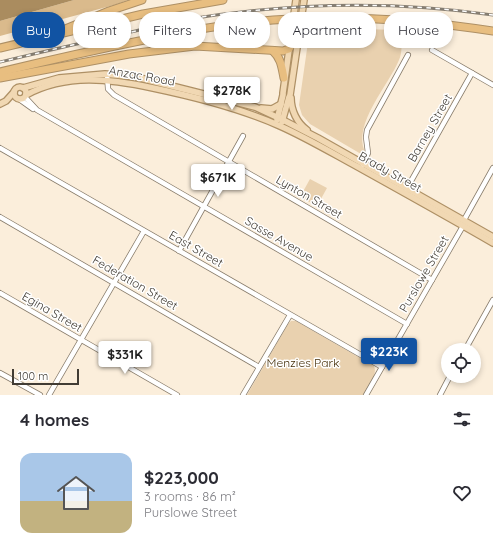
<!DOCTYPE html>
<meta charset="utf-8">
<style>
:root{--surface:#fff;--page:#f2f2f3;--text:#2b2b33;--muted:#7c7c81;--accent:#1153a3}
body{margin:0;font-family:Quicksand,sans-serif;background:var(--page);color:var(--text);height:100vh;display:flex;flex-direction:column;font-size:15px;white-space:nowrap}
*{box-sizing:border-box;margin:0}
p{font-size:13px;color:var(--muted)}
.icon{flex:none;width:22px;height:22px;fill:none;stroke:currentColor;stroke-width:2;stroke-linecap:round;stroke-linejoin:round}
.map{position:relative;height:395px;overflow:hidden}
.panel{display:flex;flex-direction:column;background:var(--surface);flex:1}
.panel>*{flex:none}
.guide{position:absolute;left:12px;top:12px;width:469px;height:36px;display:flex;gap:8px}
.controls{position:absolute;left:441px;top:343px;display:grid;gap:8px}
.controls a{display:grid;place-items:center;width:40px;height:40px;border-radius:50%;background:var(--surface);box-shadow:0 2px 6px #0003;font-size:20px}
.scale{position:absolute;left:12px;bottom:10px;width:67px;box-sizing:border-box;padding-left:4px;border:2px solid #413c34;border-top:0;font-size:11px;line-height:14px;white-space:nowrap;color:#413c34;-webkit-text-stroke:3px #fff;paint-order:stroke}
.price{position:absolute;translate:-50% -34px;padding:0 9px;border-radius:4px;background:#fff;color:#222;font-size:13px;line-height:26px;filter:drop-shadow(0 1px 2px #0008)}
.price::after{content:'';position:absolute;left:50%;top:24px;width:12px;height:9px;margin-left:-6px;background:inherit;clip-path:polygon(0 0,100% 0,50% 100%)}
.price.on{background:var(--accent);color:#fff}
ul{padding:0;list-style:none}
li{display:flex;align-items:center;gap:12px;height:100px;padding:0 20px}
li span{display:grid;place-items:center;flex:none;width:112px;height:80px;border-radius:12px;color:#555}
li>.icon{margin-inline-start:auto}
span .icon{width:48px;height:48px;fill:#fffc;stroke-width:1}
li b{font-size:17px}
h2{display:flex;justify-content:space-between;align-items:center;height:48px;padding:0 20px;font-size:17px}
.chip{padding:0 14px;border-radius:16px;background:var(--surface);box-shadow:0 2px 6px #0003;font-size:14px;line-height:36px}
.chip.on{background:var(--accent);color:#fff}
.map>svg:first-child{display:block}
.green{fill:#e9d1af}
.forest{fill:#daba8c}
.water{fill:#aa8c5f}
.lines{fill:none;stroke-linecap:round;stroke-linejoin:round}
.minor-casing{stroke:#887c6b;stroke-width:6}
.major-casing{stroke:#ae9065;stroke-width:8}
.highway-casing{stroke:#ae9065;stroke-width:9}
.minor{stroke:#fff;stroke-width:4.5}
.major{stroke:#f1d8b3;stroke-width:5.5}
.highway{stroke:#e8be80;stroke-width:7}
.rail-casing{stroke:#867e72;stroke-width:3}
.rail{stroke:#fff;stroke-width:1.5;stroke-dasharray:4.5;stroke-linecap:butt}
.highway-bridge-casing{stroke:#ae9065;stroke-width:9;stroke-linecap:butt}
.highway-bridge{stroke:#e8be80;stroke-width:7}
.labels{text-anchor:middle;stroke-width:3;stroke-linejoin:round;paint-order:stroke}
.street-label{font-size:12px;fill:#413c34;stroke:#fff}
.park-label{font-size:12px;fill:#442e08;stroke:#fff}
</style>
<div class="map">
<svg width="493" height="395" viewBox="0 0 493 395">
<rect width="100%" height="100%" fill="#fbeedb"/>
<g class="green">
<path d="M310,28L402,30C401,39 403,52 399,60C389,85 352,124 365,152L361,154L310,124L302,115L299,105Z"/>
<path d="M310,179L327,188L317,206L300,197Z"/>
<path d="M291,321H296L374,366C378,375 368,387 363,395H247L288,324Z"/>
</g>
<path class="forest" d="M74,0H128L114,5L0,36V21Z"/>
<path class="water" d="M0,0H74L0,21Z"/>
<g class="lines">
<g class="minor-casing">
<g id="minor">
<path d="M432,50L493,85"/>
<path d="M107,74L108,89L114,95L432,280"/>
<path d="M25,97L37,110L407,324"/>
<path d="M19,99L33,109"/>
<path d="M0,148L382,367"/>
<path d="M363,165L368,153L366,137L367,130L408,55"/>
<path d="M406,190L472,73"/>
<path d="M0,217L259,367"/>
<path d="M464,220L493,168"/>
<path d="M179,251L243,136"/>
<path d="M0,293L177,395"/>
<path d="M465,350L493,300"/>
<path d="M0,373L40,395"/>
<path d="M49,395L144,231"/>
<path d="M243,395L290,315"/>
<path d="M366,395L463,226"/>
<path d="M440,395L450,376"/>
</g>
</g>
<g class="major-casing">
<g id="major">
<circle cx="20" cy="93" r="6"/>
<path d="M23,88L59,78L105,74L136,77L255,107L283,120L318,138L493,237"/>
<path d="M283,93L296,0"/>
<path d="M26,95C67,73 110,79 153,88C196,97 240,108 280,126C307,138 332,153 358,167C403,192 448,217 493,243"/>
<path d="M290,95L304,0"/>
<path d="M291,98C291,110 297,123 307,130"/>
<path d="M0,104L6,101L14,92"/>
<path d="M261,108L272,109L281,104"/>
<path d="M277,120L283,95"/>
<path d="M282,122L289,97"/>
</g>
</g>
<g class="highway-casing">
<g id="highway">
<path d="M319,18C378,17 435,22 493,31"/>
<path d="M63,30L109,11L142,0"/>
<path d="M0,48L143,14L223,0"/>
<path d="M273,51C281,58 282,68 284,78"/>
<path d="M0,72C50,60 99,49 149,39C196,29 243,21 291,19"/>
<path d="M0,78L129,54L195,46L283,51L289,49L300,30"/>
</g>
</g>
<use href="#minor" class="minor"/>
<use href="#major" class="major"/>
<use href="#highway" class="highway"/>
<g class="rail-casing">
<path id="rail" d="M0,62C42,52 84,42 127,33C145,29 164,23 183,20C285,3 391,0 493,15"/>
</g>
<use href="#rail" class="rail"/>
<g class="highway-bridge-casing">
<path id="highway-bridge" d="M291,19L319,18"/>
</g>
<use href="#highway-bridge" class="highway-bridge"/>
</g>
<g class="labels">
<g class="street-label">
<text transform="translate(142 76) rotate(10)" y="4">Anzac Road</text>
<text transform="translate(430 128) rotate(-60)" y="4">Barney Street</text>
<text transform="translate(390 172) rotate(29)" y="4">Brady Street</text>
<text transform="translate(309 197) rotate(30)" y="4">Lynton Street</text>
<text transform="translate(279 239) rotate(30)" y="4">Sasse Avenue</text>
<text transform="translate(196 249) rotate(30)" y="4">East Street</text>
<text transform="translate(424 274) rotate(-60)" y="4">Purslowe Street</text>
<text transform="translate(135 283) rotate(30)" y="4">Federation Street</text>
<text transform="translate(52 312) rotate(30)" y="4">Egina Street</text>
</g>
<g class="park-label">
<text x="303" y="367">Menzies Park</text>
</g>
</g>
</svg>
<div class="controls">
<a><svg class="icon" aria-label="locate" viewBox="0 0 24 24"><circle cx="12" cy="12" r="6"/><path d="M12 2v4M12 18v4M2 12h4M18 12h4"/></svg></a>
</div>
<div class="scale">100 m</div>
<b class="price" style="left:232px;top:111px">$278K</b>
<b class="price" style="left:218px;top:198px">$671K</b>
<b class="price on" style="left:389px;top:372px">$223K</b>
<b class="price" style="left:125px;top:375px">$331K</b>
<div class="guide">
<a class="chip on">Buy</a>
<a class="chip">Rent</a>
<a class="chip">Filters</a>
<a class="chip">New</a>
<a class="chip">Apartment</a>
<a class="chip">House</a>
</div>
</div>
<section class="panel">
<h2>4 homes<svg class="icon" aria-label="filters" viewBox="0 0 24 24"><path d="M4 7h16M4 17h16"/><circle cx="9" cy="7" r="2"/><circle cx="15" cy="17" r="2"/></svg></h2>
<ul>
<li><span style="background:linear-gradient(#a9c7e8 60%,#c2b280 0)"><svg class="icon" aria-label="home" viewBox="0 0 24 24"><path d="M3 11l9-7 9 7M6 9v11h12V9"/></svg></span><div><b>$223,000</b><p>3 rooms · 86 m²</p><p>Purslowe Street</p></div><svg class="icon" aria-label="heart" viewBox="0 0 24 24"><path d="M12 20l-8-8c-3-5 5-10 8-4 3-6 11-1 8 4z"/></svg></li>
</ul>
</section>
